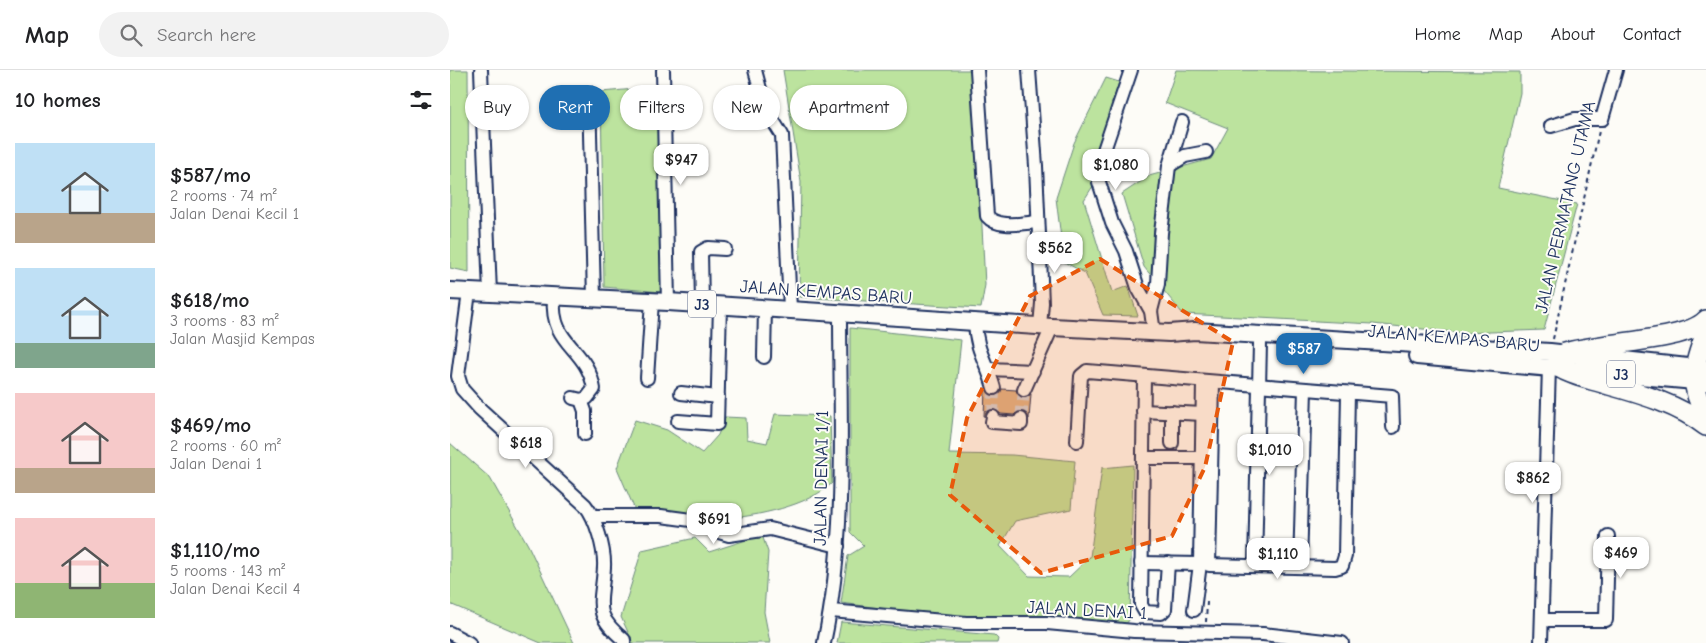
<!DOCTYPE html>
<meta charset="utf-8">
<style>
:root{--surface:#fff;--page:#f2f2f2;--text:#202124;--muted:#757577;--line:#e0e0e0;--accent:#1f6fb2}
body{margin:0;font-family:"Comic Neue",sans-serif;background:var(--page);color:var(--text);height:100vh;display:flex;flex-direction:column;font-size:19px;white-space:nowrap}
*{box-sizing:border-box;margin:0}
p{font-size:16px;color:var(--muted)}
.icon{flex:none;width:28px;height:28px;fill:none;stroke:currentColor;stroke-width:2;stroke-linecap:round;stroke-linejoin:round}
.map{position:relative;flex:1;overflow:hidden}
.panel{display:flex;flex-direction:column;background:var(--surface);width:450px}
.panel>*{flex:none}
.banner{position:absolute;left:15px;top:15px;width:475px;height:45px;display:flex;gap:10px}
.price{position:absolute;translate:-50% -42px;padding:0 11px;border-radius:10px;background:#fff;color:#222;font-size:16px;line-height:32px;filter:drop-shadow(0 1px 2px #0008)}
.price::after{content:'';position:absolute;left:50%;top:30px;width:15px;height:11px;margin-left:-8px;background:inherit;clip-path:polygon(0 0,100% 0,50% 100%)}
.price.active{background:var(--accent);color:#fff}
ul{padding:0;list-style:none}
li{display:flex;align-items:center;gap:15px;height:125px;padding:0 15px}
li span{display:grid;place-items:center;flex:none;width:140px;height:100px;border-radius:0px;color:#555}
li>.icon{margin-inline-start:auto}
span .icon{width:60px;height:60px;fill:#fffc;stroke-width:1}
li b{font-size:21px}
h2{display:flex;justify-content:space-between;align-items:center;height:60px;padding:0 15px;font-size:21px}
.chip{padding:0 18px;border-radius:22px;background:var(--surface);box-shadow:0 1px 4px #0004;font-size:18px;line-height:45px}
.chip.active{background:var(--accent);color:#fff}
header{display:flex;align-items:center;gap:30px;box-sizing:border-box;height:70px;padding:0 25px;background:var(--surface);border-bottom:1px solid var(--line)}
header strong{font-size:24px}
nav{display:flex;gap:28px;margin-inline-start:auto;font-size:18px}
.search{width:350px;height:45px;background:var(--page);display:flex;align-items:center;gap:12px;box-sizing:border-box;padding:0 18px;border-radius:28px;color:var(--muted);font-size:19px}
main{display:flex;flex:1;min-height:0}
.map>svg:first-child{display:block}
.green{fill:#bce39e;stroke:#6c897e}
.building{fill:#dbb58c;stroke:#1b2f5e}
.lines{fill:none;stroke-linecap:round;stroke-linejoin:round}
.minor-tunnel{stroke:#d0d3d8;stroke-width:12;stroke-dasharray:12 6;stroke-linecap:butt}
.minor-casing{stroke:#1b2f5e;stroke-width:16}
.major-casing{stroke:#1b2f5e;stroke-width:20}
.highway-casing{stroke:#1b2f5e;stroke-width:22}
.path{stroke:#1b2f5e;stroke-width:2;stroke-dasharray:4 4;stroke-linecap:butt}
.minor{stroke:#fdfcf7;stroke-width:12}
.major{stroke:#fdfcf7;stroke-width:16}
.highway{stroke:#fdfcf7;stroke-width:19}
.marked{fill:#e8590c;fill-opacity:0.2;stroke:#e8590c;stroke-width:4;stroke-dasharray:10 6;stroke-linejoin:round}
.labels{text-anchor:middle;stroke-width:4;stroke-linejoin:round;paint-order:stroke}
.shield{fill:#fdfcf7;stroke:#5f6c8c;stroke-width:1}
.shield-label{font-size:16px;font-weight:bold;fill:#1b2f5e}
.street-label{font-size:18px;fill:#1b2f5e;stroke:#fdfcf7}
</style>
<header>
<strong>Map</strong>
<div class="search"><svg class="icon" aria-label="search" viewBox="0 0 24 24"><circle cx="10" cy="10" r="6"/><path d="M15 15l6 6"/></svg>Search here</div>
<nav><a>Home</a><a>Map</a><a>About</a><a>Contact</a></nav>
</header>
<main>
<section class="panel">
<h2>10 homes<svg class="icon" aria-label="filters" viewBox="0 0 24 24"><path d="M4 7h16M4 17h16"/><circle cx="9" cy="7" r="2"/><circle cx="15" cy="17" r="2"/></svg></h2>
<ul>
<li><span style="background:linear-gradient(#bfe0f5 70%,#b9a48a 0)"><svg class="icon" aria-label="home" viewBox="0 0 24 24"><path d="M3 11l9-7 9 7M6 9v11h12V9"/></svg></span><div><b>$587/mo</b><p>2 rooms · 74 m²</p><p>Jalan Denai Kecil 1</p></div></li>
<li><span style="background:linear-gradient(#bfe0f5 75%,#7fa58c 0)"><svg class="icon" aria-label="home" viewBox="0 0 24 24"><path d="M3 11l9-7 9 7M6 9v11h12V9"/></svg></span><div><b>$618/mo</b><p>3 rooms · 83 m²</p><p>Jalan Masjid Kempas</p></div></li>
<li><span style="background:linear-gradient(#f6c9c9 75%,#b9a48a 0)"><svg class="icon" aria-label="home" viewBox="0 0 24 24"><path d="M3 11l9-7 9 7M6 9v11h12V9"/></svg></span><div><b>$469/mo</b><p>2 rooms · 60 m²</p><p>Jalan Denai 1</p></div></li>
<li><span style="background:linear-gradient(#f6c9c9 65%,#8fb573 0)"><svg class="icon" aria-label="home" viewBox="0 0 24 24"><path d="M3 11l9-7 9 7M6 9v11h12V9"/></svg></span><div><b>$1,110/mo</b><p>5 rooms · 143 m²</p><p>Jalan Denai Kecil 4</p></div></li>
</ul>
</section>
<div class="map">
<svg width="1256" height="573" viewBox="0 0 1256 573">
<rect width="100%" height="100%" fill="#fdfcf7"/>
<filter id="ink" filterUnits="userSpaceOnUse"><feTurbulence type="fractalNoise" baseFrequency=".02" numOctaves="2"/><feDisplacementMap in="SourceGraphic" scale="10" xChannelSelector="R" yChannelSelector="G"/><feConvolveMatrix kernelMatrix="1 2 1 2 8 2 1 2 1" color-interpolation-filters="sRGB"/></filter>
<g filter="url(#ink)">
<g class="green">
<path d="M0,0H18L19,202L0,198Z"/>
<path d="M333,0H524L535,215L531,238L349,227L351,112Z"/>
<path d="M726,0L1070,2V23L1048,118L1127,134L1094,260L1013,263L923,254L733,244L694,197L672,124L699,106L761,89L778,58L715,33Z"/>
<path d="M656,8L669,12L641,102L643,116L634,130L662,222L678,216L688,246L653,245L635,203L614,192L606,128L624,73Z"/>
<path d="M208,17L212,222L154,217L151,22Z"/>
<path d="M400,258L511,270L499,384L562,385L625,391L621,439L565,451L550,476L579,506L619,507L640,487L652,398L683,395L680,549L675,555L600,546H492L391,533L398,486L414,476L400,462Z"/>
<path d="M325,344L380,346L382,413C358,436 307,446 274,449C249,451 211,443 185,440L167,398L185,350L217,360L252,383L268,365L275,347L296,348L297,369L317,373Z"/>
<path d="M0,373L40,408L78,475L124,573H91L0,534Z"/>
<path d="M312,465L318,482L314,542L320,573H183L171,547L192,480L245,468L259,482Z"/>
<path d="M391,552L544,565L548,569L547,573H387Z"/>
</g>
<path class="building" d="M535,318L543,326L550,324L552,319L566,320L571,328L581,324L579,349L575,342H567L564,345L551,344L544,339L537,341L534,347Z"/>
<g class="lines">
<g class="minor-tunnel">
<path d="M543,347L544,318"/>
<path d="M571,349L574,320"/>
</g>
<g class="minor-casing">
<g id="minor">
<path d="M31,0L40,223"/>
<path d="M213,0L218,232"/>
<path d="M305,0L315,38L332,65L340,239"/>
<path d="M527,0L537,146C548,159 573,153 588,152"/>
<path d="M579,0L586,96L592,233L590,256"/>
<path d="M681,0L651,89L649,112L662,153L676,181L688,218L701,241L704,263"/>
<path d="M139,23L144,229"/>
<path d="M1101,56L1125,49H1152L1166,0"/>
<path d="M719,96L735,86L756,82"/>
<path d="M19,222L8,306L12,319L29,338L135,435C146,448 155,480 154,497C152,534 141,543 174,570V573"/>
<path d="M104,228C100,276 137,276 144,319L137,328L131,330"/>
<path d="M252,234L251,182L258,178L275,179"/>
<path d="M701,241L708,214L711,163L719,96L732,52"/>
<path d="M525,252C526,282 537,292 544,318"/>
<path d="M314,287L315,238"/>
<path d="M539,299L583,301"/>
<path d="M694,307L691,535L695,542L711,543L715,539L718,493"/>
<path d="M197,308L202,231"/>
<path d="M763,312L759,495L885,498L892,496L895,486L898,323"/>
<path d="M574,320L602,257"/>
<path d="M231,323L268,327"/>
<path d="M123,328L131,330L135,341V364"/>
<path d="M693,341L753,344"/>
<path d="M722,342V373"/>
<path d="M543,347L542,352L571,354V349"/>
<path d="M228,351L267,354L270,235"/>
<path d="M627,371L631,306L637,301L942,326L943,357"/>
<path d="M693,388H752"/>
<path d="M144,446H211L256,452L269,462L279,465L320,459L388,476"/>
<path d="M691,493L750,494"/>
<path d="M805,496L810,273"/>
<path d="M850,497L855,319"/>
<path d="M744,540L750,494L753,312"/>
<path d="M381,541L516,553H597L684,561L813,564L892,573"/>
<path d="M1093,550H1156L1158,466"/>
<path d="M0,563L19,573"/>
<path d="M374,573C397,465 390,352 390,242"/>
<path d="M1091,573L1099,296"/>
</g>
</g>
<g class="major-casing">
<g id="major">
<path d="M0,221L218,232L602,257L719,263L745,261L1100,282L1256,299"/>
<path d="M967,286L1256,312"/>
</g>
</g>
<g class="highway-casing">
<g id="highway">
<path d="M1256,263C1243,295 1238,315 1256,346"/>
<path d="M1115,283C1148,272 1235,272 1256,250"/>
<path d="M1108,297C1124,307 1141,309 1159,315C1192,324 1229,335 1256,356"/>
</g>
</g>
<g class="path">
<path d="M1103,269L1149,61"/>
<path d="M756,552L757,532"/>
</g>
<use href="#minor" class="minor"/>
<use href="#major" class="major"/>
<use href="#highway" class="highway"/>
</g>
</g>
<path class="marked" d="M650,189L783,272L755,397L722,466L591,503L500,425L517,348L580,226Z"/>
<g class="labels">
<g class="shield">
<rect x="238" y="220.5" width="28" height="27" rx="4"/>
<rect x="1157" y="290.5" width="28" height="27" rx="4"/>
</g>
<g class="shield-label">
<text x="252" y="240">J3</text>
<text x="1171" y="310">J3</text>
</g>
<g class="street-label">
<text transform="translate(1115 137) rotate(-77)" y="6">JALAN PERMATANG UTAMA</text>
<text transform="translate(376 222) rotate(4)" y="6">JALAN KEMPAS BARU</text>
<text transform="translate(1004 268) rotate(5)" y="6">JALAN KEMPAS BARU</text>
<text transform="translate(371 408) rotate(-89)" y="6">JALAN DENAI 1/1</text>
<text transform="translate(637 540) rotate(3)" y="6">JALAN DENAI 1</text>
</g>
</g>
</svg>
<b class="price" style="left:231px;top:116px">$947</b>
<b class="price" style="left:666px;top:121px">$1,080</b>
<b class="price" style="left:605px;top:204px">$562</b>
<b class="price active" style="left:854px;top:305px">$587</b>
<b class="price" style="left:76px;top:399px">$618</b>
<b class="price" style="left:820px;top:406px">$1,010</b>
<b class="price" style="left:1083px;top:434px">$862</b>
<b class="price" style="left:264px;top:475px">$691</b>
<b class="price" style="left:1171px;top:509px">$469</b>
<b class="price" style="left:828px;top:510px">$1,110</b>
<div class="banner">
<a class="chip">Buy</a>
<a class="chip active">Rent</a>
<a class="chip">Filters</a>
<a class="chip">New</a>
<a class="chip">Apartment</a>
</div>
</div>
</main>
